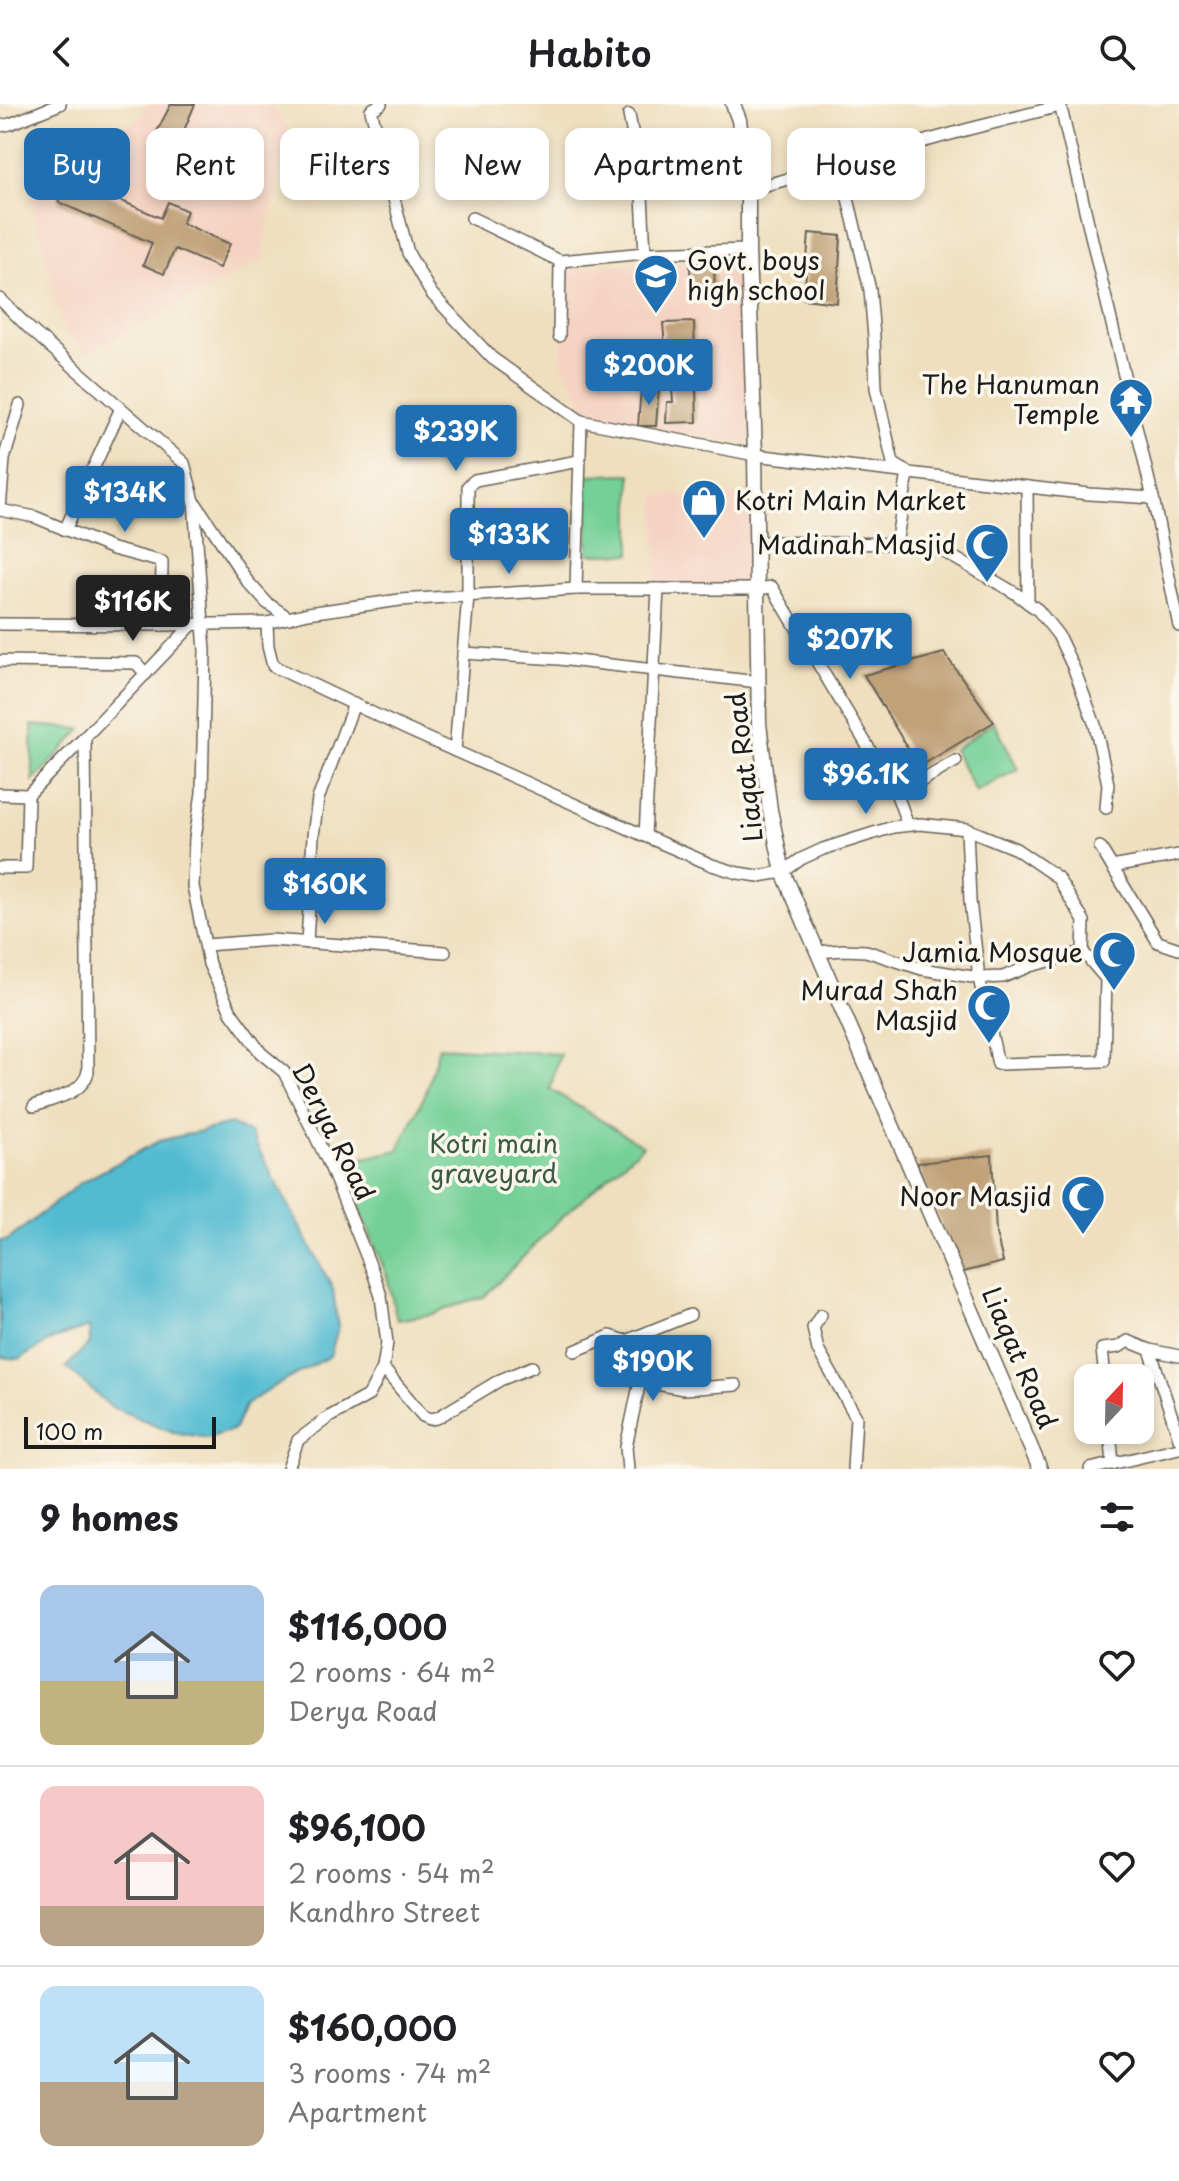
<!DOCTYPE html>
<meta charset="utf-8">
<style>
:root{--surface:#fff;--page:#f2f2f2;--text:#202124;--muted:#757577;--line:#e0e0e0;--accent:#1f6fb2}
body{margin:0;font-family:"Playpen Sans",sans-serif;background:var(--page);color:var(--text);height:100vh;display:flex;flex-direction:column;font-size:30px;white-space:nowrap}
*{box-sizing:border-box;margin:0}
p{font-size:26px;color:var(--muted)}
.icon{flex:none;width:44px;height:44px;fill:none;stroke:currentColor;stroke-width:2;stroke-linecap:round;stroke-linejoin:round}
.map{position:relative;height:1365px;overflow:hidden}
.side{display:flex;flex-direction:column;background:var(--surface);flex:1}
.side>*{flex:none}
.top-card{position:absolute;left:24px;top:24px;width:1132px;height:72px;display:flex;gap:16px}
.needle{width:52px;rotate:22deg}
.fabs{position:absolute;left:1074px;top:1260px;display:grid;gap:16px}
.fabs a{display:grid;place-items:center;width:80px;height:80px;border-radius:16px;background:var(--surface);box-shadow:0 4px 12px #0003;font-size:40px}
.scale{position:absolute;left:24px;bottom:20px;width:192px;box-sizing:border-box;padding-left:8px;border:4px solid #1c1c1c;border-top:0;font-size:22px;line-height:28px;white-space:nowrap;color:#1c1c1c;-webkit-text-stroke:6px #fbf7ec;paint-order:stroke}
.price{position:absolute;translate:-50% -68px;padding:0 18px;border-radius:8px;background:var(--accent);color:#fff;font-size:26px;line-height:52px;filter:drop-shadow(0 2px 4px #0008)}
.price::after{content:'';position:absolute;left:50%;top:48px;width:24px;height:18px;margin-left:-12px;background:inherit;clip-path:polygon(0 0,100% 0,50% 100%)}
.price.current{background:#222;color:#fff}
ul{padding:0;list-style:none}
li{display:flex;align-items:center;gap:24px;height:200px;padding:0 40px}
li+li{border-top:2px solid var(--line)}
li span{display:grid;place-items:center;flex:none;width:224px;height:160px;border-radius:16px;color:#555}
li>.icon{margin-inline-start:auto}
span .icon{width:96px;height:96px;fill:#fffc;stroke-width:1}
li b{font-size:34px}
h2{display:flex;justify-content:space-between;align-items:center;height:96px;padding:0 40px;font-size:34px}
.tag{padding:0 28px;border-radius:16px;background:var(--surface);box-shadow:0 4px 12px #0003;font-size:28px;line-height:72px}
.tag.current{background:var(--accent);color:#fff}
header{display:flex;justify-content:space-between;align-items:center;height:104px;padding:0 40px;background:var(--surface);font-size:36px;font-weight:600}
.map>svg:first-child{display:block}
.built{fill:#f5d3c2}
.green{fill:#75d097;stroke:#48765a;stroke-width:2}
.water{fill:#53bbd1;stroke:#386c76;stroke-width:2}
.building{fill:#c0a178}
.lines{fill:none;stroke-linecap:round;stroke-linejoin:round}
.minor-casing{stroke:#666055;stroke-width:14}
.tertiary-casing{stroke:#666055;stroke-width:17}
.minor{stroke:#fff;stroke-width:11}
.tertiary{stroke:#fff;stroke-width:14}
.labels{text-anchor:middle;stroke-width:7;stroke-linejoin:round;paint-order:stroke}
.poi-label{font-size:26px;fill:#1c1c1c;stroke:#fbf7ec;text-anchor:end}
.street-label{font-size:26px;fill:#1c1c1c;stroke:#fbf7ec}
.park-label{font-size:26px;fill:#3b5b47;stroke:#fbf7ec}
</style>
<header><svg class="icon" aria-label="back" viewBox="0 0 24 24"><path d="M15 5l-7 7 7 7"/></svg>Habito<svg class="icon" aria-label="search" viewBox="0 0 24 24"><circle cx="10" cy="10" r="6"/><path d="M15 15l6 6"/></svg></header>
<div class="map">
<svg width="1179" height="1365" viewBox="0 0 1179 1365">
<rect width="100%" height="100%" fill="#fbf7ec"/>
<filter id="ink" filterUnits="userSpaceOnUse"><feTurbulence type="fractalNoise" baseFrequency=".0125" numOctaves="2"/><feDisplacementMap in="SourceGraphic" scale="16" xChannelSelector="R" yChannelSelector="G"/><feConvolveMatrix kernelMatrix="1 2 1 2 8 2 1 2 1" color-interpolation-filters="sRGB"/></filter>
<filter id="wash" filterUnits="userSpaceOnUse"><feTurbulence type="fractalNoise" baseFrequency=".006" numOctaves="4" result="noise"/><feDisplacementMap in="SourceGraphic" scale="32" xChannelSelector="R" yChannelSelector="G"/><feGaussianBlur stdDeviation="1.8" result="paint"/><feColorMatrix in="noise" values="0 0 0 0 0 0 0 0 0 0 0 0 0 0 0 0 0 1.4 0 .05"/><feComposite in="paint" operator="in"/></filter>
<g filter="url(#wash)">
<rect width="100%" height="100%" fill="#efdfbf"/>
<g class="built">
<path d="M147,0H270L288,25L261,157L87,249L63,226L30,86L140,12Z"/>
<path d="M745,151L750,340L589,311L561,258L568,165Z"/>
<path d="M656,390L752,391L754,481H655Z"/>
</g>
<g class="green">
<path d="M631,370V450H588L587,371Z"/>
<path d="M994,618L1018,665L975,688L954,646Z"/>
<path d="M32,621L82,625L33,677Z"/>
<path d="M439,943L560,950L550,985L643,1042L561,1114L484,1193L465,1198L433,1210L397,1216L387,1172L342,1059L398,1046L425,991Z"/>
</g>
<path class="water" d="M230,1020L250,1029L333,1185L338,1224L330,1252L269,1285L245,1302L235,1325L208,1334L173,1328L111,1303L66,1263L90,1239L89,1223L53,1235L20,1255L0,1253V1137L8,1136L80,1079L159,1037Z"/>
<g id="blocks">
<g class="building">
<path d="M171,0H195L177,43L193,50L184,72L163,64L167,53L154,47L157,40L151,39Z"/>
<path d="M68,74L161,114L168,98L187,107L182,119L230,140L219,164L175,145L164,170L143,161L152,139L58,98Z"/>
<path d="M809,129L841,132L837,199L804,195Z"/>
<path d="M714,157L715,192L691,195L690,160Z"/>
<path d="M694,218L697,318L666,319L667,298H673L669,243H665L663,219Z"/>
<rect x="641" y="269" width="14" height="9"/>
<path d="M659,283L656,322H638L641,284Z"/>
<path d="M944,549L994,618L919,663L864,571Z"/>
<path d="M992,1051L996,1129L1003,1158L959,1169L917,1059Z"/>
</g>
</g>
</g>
<g filter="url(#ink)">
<use href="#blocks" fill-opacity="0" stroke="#666055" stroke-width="2"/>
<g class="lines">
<g class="minor-casing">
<g id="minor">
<path d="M381,0L371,6L408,149L431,189L492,254L581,317L755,351L1089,390L1153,394"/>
<path d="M1060,0L1153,394L1179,522"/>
<path d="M629,11L641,73L645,149"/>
<path d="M0,22L10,20L60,0"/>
<path d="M748,86L969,25L1060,2"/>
<path d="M472,114L560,157L645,149L748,146"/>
<path d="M0,195L30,225L184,359L194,397L248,478L267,499L289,514"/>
<path d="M559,232L560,157"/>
<path d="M20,301L4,355L0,406L35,413L113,445L162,458L161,521"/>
<path d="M1027,383L1028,499"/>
<path d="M194,397L205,547L202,689L195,734L193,782L209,860L231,908L261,949L284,968L330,1062L374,1171L381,1192L387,1239L383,1264L369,1291L329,1313L298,1336L288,1365"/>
<path d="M65,426L121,304"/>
<path d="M756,438L896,440L908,369L893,359L876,284L874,233L870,186L840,61"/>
<path d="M896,440L941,446L1015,489L1038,506L1058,531L1074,565L1095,621L1108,680L1106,704"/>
<path d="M576,485L581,317"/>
<path d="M267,519L268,542L273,562L406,625L645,732L712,761L738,769L759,772L783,768L801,755L823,745L893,723L920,720L967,725L1016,745L1057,773L1084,817L1083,848L1106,875L1104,957L998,960L979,874L970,797L967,725"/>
<path d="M0,520L161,521L267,519L308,509L400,496L576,485H757L772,483L897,691L908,721"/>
<path d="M463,549L559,555L758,578"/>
<path d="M0,557L136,559L146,570"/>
<path d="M455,647L468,492V382L475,376L579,357"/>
<path d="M0,690L28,691"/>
<path d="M897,691L956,657"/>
<path d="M645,732L658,485"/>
<path d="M1100,743L1158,838L1179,845"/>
<path d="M1112,763L1179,751"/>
<path d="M0,764H26L28,691L85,633"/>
<path d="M307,839L313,732L318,695L354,600"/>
<path d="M206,841L270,836L445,848"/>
<path d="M817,848L844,846L866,847L922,865L979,874L1003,873L1030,862L1083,848"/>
<path d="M34,1002C54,994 82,991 88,968L85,633L192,521"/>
<path d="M821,1211L813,1224L818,1246L856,1313L853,1365"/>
<path d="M626,1237L640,1277L626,1343L628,1365"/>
<path d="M1150,1246L1179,1334"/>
<path d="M575,1247L610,1232L626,1237L690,1211"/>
<path d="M383,1264L423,1312L430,1315L437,1314L500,1276L532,1263"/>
<path d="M1105,1274L1102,1245L1119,1243L1128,1237L1150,1246L1179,1252"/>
<path d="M640,1277L684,1285L736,1281"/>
<path d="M1110,1326L1113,1360"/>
<path d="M1090,1365L1179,1344"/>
</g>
</g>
<g class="tertiary-casing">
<path id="tertiary" d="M733,0L739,16L748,86V146L755,351L759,620L770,706L783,768L1040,1365"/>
</g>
<use href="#minor" class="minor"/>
<use href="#tertiary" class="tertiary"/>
</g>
</g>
<defs>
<g id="school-pin" transform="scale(2.3)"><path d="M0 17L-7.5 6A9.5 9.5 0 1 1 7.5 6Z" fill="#1f6fb2" stroke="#fbf7ec"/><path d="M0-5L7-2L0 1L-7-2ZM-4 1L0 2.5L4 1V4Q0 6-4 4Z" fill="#fff"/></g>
<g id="temple-pin" transform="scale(2.3)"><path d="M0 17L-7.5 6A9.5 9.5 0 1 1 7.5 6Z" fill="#1f6fb2" stroke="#fbf7ec"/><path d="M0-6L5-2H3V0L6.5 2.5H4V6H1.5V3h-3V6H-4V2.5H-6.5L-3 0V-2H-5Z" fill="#fff"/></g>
<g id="shop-pin" transform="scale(2.3)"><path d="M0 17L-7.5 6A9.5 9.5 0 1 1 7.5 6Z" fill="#1f6fb2" stroke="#fbf7ec"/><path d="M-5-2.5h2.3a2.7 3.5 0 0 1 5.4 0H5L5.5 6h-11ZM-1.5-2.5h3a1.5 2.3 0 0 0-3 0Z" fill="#fff"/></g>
<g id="mosque-pin" transform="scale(2.3)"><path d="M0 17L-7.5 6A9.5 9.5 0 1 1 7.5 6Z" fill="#1f6fb2" stroke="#fbf7ec"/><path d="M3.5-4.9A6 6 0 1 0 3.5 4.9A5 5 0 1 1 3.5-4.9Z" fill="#fff"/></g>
</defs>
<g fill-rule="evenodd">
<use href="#school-pin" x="656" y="172"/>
<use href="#temple-pin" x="1131" y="296"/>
<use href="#shop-pin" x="704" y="397"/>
<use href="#mosque-pin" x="987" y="441"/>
<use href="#mosque-pin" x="1114" y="849"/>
<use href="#mosque-pin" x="989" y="902"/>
<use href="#mosque-pin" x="1083" y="1093"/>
</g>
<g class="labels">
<g class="poi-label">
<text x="687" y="166" text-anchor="start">Govt. boys<tspan x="687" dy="30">high school</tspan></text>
<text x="1100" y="290">The Hanuman<tspan x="1100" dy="30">Temple</tspan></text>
<text x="735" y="406" text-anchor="start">Kotri Main Market</text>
<text x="956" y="450">Madinah Masjid</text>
<text x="1083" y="858">Jamia Mosque</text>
<text x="958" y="896">Murad Shah<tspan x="958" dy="30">Masjid</tspan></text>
<text x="1052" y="1102">Noor Masjid</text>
</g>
<g class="street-label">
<text transform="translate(745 663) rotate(-97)" y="9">Liaqat Road</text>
<text transform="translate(333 1028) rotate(63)" y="9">Derya Road</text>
<text transform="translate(1019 1254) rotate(67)" y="9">Liaqat Road</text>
</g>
<g class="park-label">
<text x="494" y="1049">Kotri main<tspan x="494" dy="30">graveyard</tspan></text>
</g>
</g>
</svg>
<div class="fabs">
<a><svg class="needle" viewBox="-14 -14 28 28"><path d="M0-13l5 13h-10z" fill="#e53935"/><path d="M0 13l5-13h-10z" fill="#757577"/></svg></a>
</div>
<div class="scale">100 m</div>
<b class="price" style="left:649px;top:303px">$200K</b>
<b class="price" style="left:456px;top:369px">$239K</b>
<b class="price" style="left:125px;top:430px">$134K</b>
<b class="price" style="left:509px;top:472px">$133K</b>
<b class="price current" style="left:133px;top:539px">$116K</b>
<b class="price" style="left:850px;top:577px">$207K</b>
<b class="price" style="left:866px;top:712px">$96.1K</b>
<b class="price" style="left:325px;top:822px">$160K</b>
<b class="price" style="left:653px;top:1299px">$190K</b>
<div class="top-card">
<a class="tag current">Buy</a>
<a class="tag">Rent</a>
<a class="tag">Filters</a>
<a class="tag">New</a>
<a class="tag">Apartment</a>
<a class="tag">House</a>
</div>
</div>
<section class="side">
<h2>9 homes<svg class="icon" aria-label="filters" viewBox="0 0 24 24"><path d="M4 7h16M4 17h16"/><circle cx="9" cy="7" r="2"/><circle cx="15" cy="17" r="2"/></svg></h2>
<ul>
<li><span style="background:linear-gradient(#a9c7e8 60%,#c2b280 0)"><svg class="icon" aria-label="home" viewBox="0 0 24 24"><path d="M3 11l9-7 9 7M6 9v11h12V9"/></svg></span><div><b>$116,000</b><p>2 rooms · 64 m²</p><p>Derya Road</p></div><svg class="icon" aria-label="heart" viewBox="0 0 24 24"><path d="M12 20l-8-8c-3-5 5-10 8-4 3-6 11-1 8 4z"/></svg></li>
<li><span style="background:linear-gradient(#f6c9c9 75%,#b9a48a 0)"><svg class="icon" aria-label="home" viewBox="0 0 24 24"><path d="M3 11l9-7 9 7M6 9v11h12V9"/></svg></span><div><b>$96,100</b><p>2 rooms · 54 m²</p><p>Kandhro Street</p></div><svg class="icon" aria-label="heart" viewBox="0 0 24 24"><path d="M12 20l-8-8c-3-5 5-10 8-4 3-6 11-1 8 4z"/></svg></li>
<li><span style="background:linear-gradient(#bfe0f5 60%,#b9a48a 0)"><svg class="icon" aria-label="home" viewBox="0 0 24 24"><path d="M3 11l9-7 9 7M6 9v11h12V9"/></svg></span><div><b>$160,000</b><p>3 rooms · 74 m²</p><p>Apartment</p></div><svg class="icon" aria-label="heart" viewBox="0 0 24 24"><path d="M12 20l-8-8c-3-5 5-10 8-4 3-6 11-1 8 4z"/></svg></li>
</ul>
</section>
